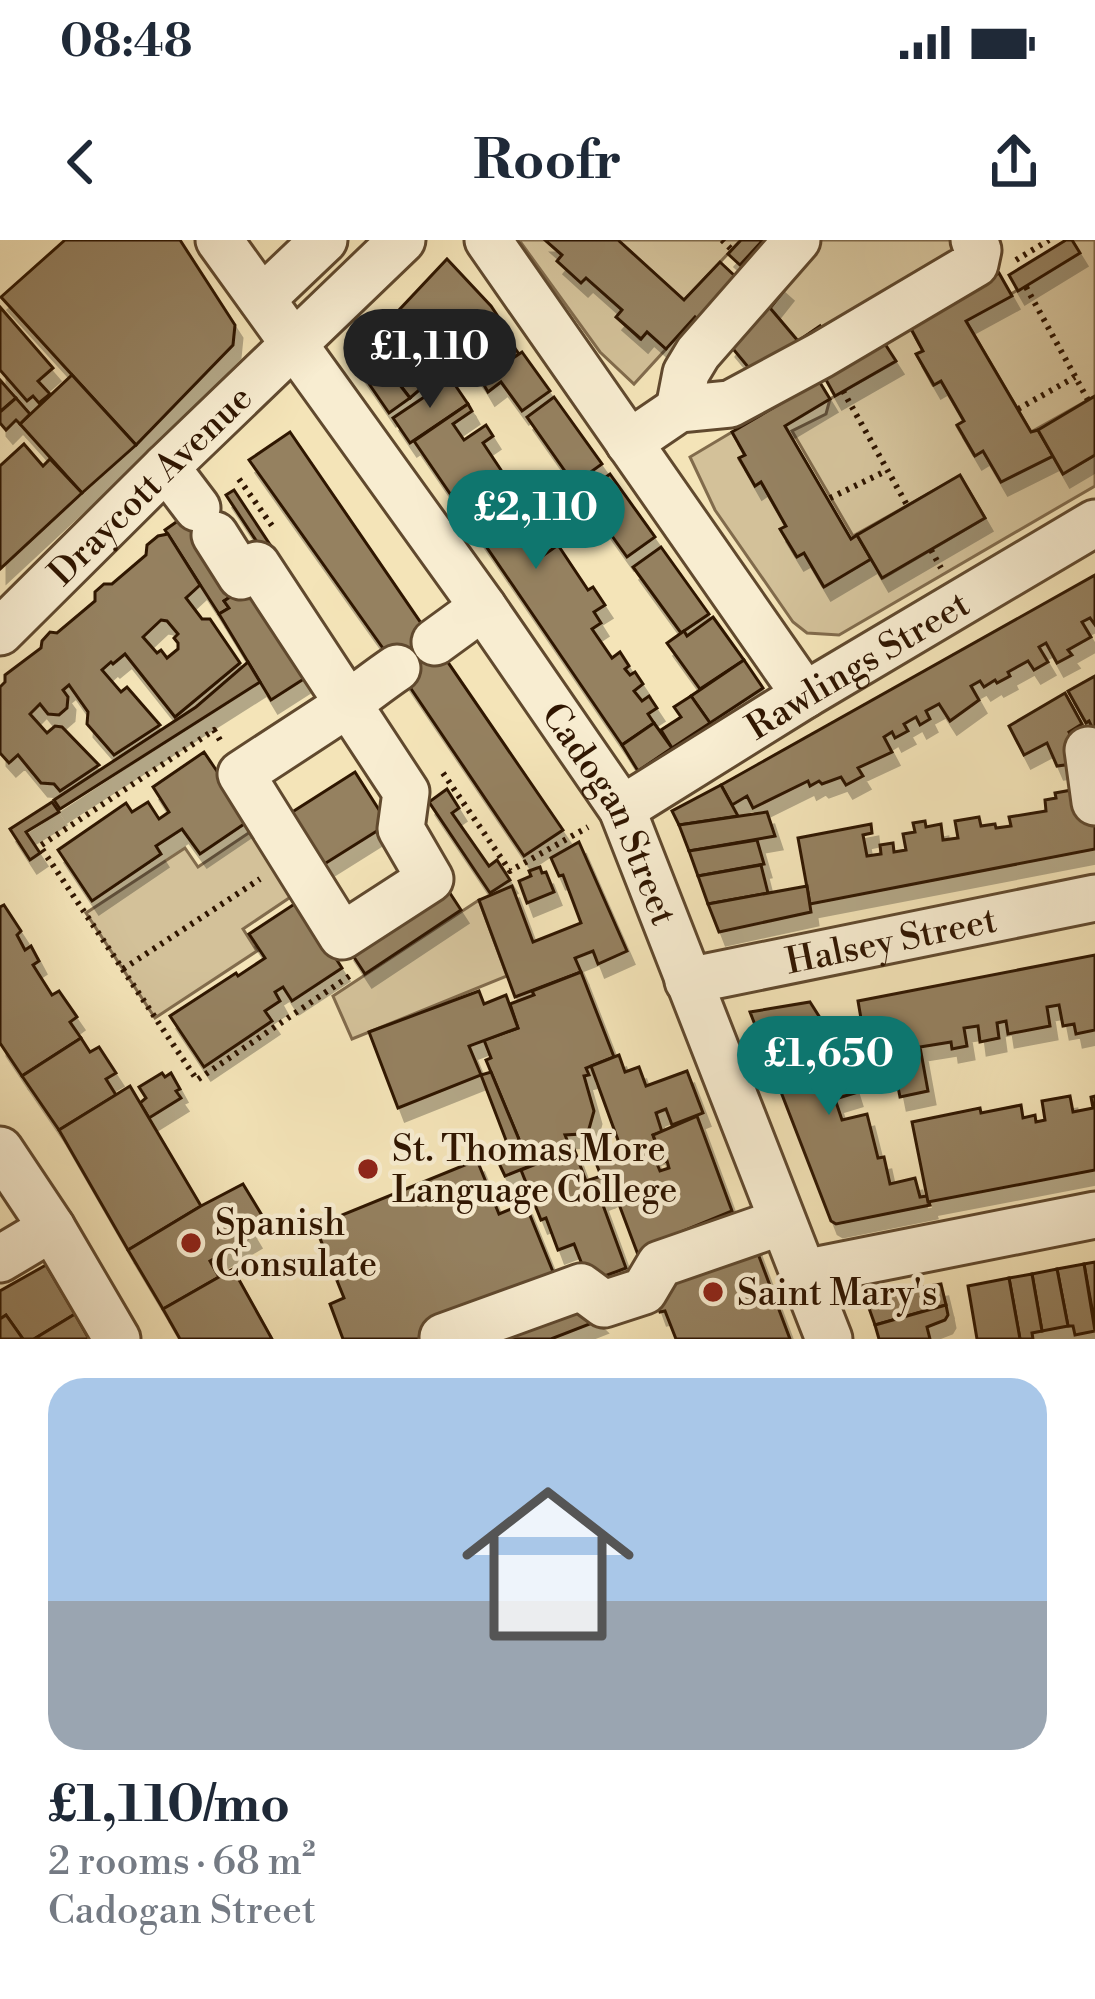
<!DOCTYPE html>
<meta charset="utf-8">
<style>
:root{--surface:#fff;--page:#f2f2f3;--text:#1f2937;--muted:#747a83;--line:#e0e1e3;--accent:#0f766e}
body{margin:0;font-family:"Libre Bodoni",serif;background:var(--page);color:var(--text);height:100vh;display:flex;flex-direction:column;font-size:45px;white-space:nowrap}
*{box-sizing:border-box;margin:0}
p{font-size:39px;color:var(--muted)}
.icon{flex:none;width:66px;height:66px;fill:none;stroke:currentColor;stroke-width:2;stroke-linecap:round;stroke-linejoin:round}
.map{position:relative;height:1099px;overflow:hidden}
.details{display:flex;flex-direction:column;background:var(--surface);flex:1}
.details>*{flex:none}
.price{position:absolute;translate:-50% -102px;padding:0 27px;border-radius:42px;background:var(--accent);color:#fff;font-size:39px;line-height:78px;filter:drop-shadow(0 3px 6px #0008)}
.price::after{content:'';position:absolute;left:50%;top:72px;width:36px;height:27px;margin-left:-18px;background:inherit;clip-path:polygon(0 0,100% 0,50% 100%)}
.price.selected{background:#222;color:#fff}
ul{padding:0;list-style:none}
li{display:grid;align-content:center;gap:24px;height:636px;padding:0 48px}
li+li{border-top:3px solid var(--line)}
li span{display:grid;place-items:center;height:372px;border-radius:36px;color:#555}
li>.icon{margin-inline-start:auto}
span .icon{width:216px;height:216px;fill:#fffc;stroke-width:1}
li b{font-size:51px}
.status{display:flex;justify-content:space-between;align-items:center;height:84px;padding:0 60px;background:var(--surface);direction:ltr}
.status svg{height:33px;fill:currentColor}
header{display:flex;justify-content:space-between;align-items:center;height:156px;padding:0 48px;background:var(--surface);font-size:54px;font-weight:700}
.map>svg:first-child{display:block}
.green{fill:#d3c199;stroke:#816b4c;stroke-width:3}
.building{fill:#958160;stroke:#2f1500;stroke-width:3;fill-rule:evenodd;filter:url(#shadow)}
.lines{fill:none;stroke-linecap:round;stroke-linejoin:round}
.minor-casing{stroke:#60492e;stroke-width:51}
.path{stroke:#2f1500;stroke-width:6;stroke-dasharray:3 6;stroke-linecap:butt}
.minor{stroke:#f8edd1;stroke-width:45}
.poi-dot{fill:#8f2418;stroke:#f8edd1;stroke-width:4.5}
.labels{text-anchor:middle;stroke-width:9;stroke-linejoin:round;paint-order:stroke}
.street-label{font-size:36px;fill:#2f1500;stroke:#f8edd1}
.poi-label{font-size:36px;fill:#2f1500;stroke:#f8edd1;text-anchor:start}
</style>
<div class="status"><b>08:48</b><svg viewBox="0 0 49 12"><path d="M0 12V9h3v3zM5 12V6h3v6zM10 12V3h3v9zM15 12V0h3v12zM26 1h20v11H26zM47 4h2v5h-2z"/></svg></div>
<header><svg class="icon" aria-label="back" viewBox="0 0 24 24"><path d="M15 5l-7 7 7 7"/></svg>Roofr<svg class="icon" aria-label="share" viewBox="0 0 24 24"><path d="M12 15V3M7 8l5-5 5 5M5 13v7h14v-7"/></svg></header>
<div class="map">
<svg width="1095" height="1099" viewBox="0 0 1095 1099">
<defs>
<filter id="shadow"><feDropShadow dx="7" dy="13" stdDeviation="0" flood-color="#0004"/></filter>
</defs>
<rect width="100%" height="100%" fill="#f4e4b8"/>
<filter id="stains"><feTurbulence type="fractalNoise" baseFrequency=".00167" numOctaves="4"/><feColorMatrix values="0 0 0 0 .2 0 0 0 0 .09 0 0 0 0 .02 0 0 0 .5 -.17"/></filter>
<radialGradient id="worn" r=".72"><stop offset=".6" stop-color="#630" stop-opacity="0"/><stop offset="1" stop-color="#630" stop-opacity=".3"/></radialGradient>
<g class="green">
<path d="M519,0H545L562,15L558,21L581,42L586,38L622,70L617,77L640,99L647,92L666,109L634,144L600,112Z"/>
<path d="M618,0H741L684,60Z"/>
<path d="M811,0H954L957,13L828,100L820,87L798,101L770,68L786,48L775,38Z"/>
<path d="M1072,0H1095V156L1031,192L966,81L1079,13Z"/>
<path d="M911,89L923,111L917,115L933,145L941,141L964,181L957,186L974,215L983,211L1001,241L1053,216L1063,234L1095,215V246L839,395L807,393L793,382L715,270L690,217L732,192L745,215L739,219L755,245L761,242L786,286L781,290L796,316L804,313L823,346L871,319L883,338L985,278L960,236L853,296L792,191L826,174L830,159L835,156L895,122L885,104Z"/>
<path d="M253,590L295,654L243,689L257,711L155,778L86,673L185,608L198,627Z"/>
<path d="M479,660L507,736L352,799L333,756Z"/>
</g>
<g class="building">
<path d="M65,0H180L235,85L233,105L136,205L1,57Z"/>
<path d="M545,0H618L684,60L720,22L736,37L698,80L695,77L666,109L647,92L641,99L616,77L622,70L586,38L581,43L557,21L562,15Z"/>
<path d="M741,0H763L740,25L728,14Z"/>
<path d="M1066,0H1072L1080,13L1018,51L1009,35Z"/>
<path d="M447,19L491,66L505,87L444,129L439,121L426,132L432,139L410,158L389,131L393,127L368,103Z"/>
<path d="M999,33L1012,56L966,81L1031,192L1038,190L1053,216L1001,242L983,211L975,216L957,185L964,181L941,141L934,145L916,114L923,111L909,85Z"/>
<path d="M775,38L786,48L770,68L798,101L820,86L828,100L753,133L729,104Z"/>
<path d="M0,67L53,128L38,141L50,154L39,163L33,156L27,161L0,130Z"/>
<path d="M505,94L519,114L481,140L467,121Z"/>
<path d="M368,103L393,127L389,131L410,158L389,173L352,119Z"/>
<path d="M885,104L896,121L835,156L825,138Z"/>
<path d="M522,112L550,151L522,171L501,142L488,152L481,140Z"/>
<path d="M72,135L136,205L82,253L20,184Z"/>
<path d="M451,139L468,164L410,203L393,178Z"/>
<path d="M0,140L16,158L1,171L0,169Z"/>
<path d="M819,141L830,159L785,186L851,299L857,295L871,319L824,347L804,313L797,317L780,289L786,286L761,242L755,246L739,218L745,215L732,192Z"/>
<path d="M1095,156V215L1063,234L1038,190Z"/>
<path d="M554,157L602,224L574,244L527,177Z"/>
<path d="M16,158L30,174L20,184L16,180L6,190L0,183V172Z"/>
<path d="M468,164L472,171L453,184L464,200L486,185L493,196L483,203L507,239L513,235L520,245L515,248L546,295L535,302L544,315L558,305L588,350L593,347L605,365L594,372L601,383L592,389L612,418L620,412L629,426L625,429L630,435L635,432L643,444L634,451L642,461L649,456L657,468L648,474L654,483L622,505L414,201Z"/>
<path d="M290,192L563,590L524,616L397,428L249,220Z"/>
<path d="M24,204L43,226L50,219L82,253L0,329V226Z"/>
<path d="M610,234L655,297L627,317L582,254Z"/>
<path d="M960,235L985,278L882,338L857,295Z"/>
<path d="M234,250L294,341L286,346L226,255Z"/>
<path d="M206,261L243,349L224,361L229,368L219,374L165,290Z"/>
<path d="M168,294L200,345L186,358L202,379H210L240,423L175,477L125,414L113,424L111,422L102,430L121,452L127,447L160,485L114,515L87,484L88,472L69,445L63,450L68,457L67,468L59,475L48,474L40,464L30,474L47,493L55,486L62,487L99,525L60,551L54,544L41,543L18,515L9,523L0,513V447L5,442V435L41,408L42,401L50,392L57,393L95,361V352L104,344H112L146,315L147,305L158,296ZM161,380L167,381L178,394L174,398L178,403V409L167,418L161,410L157,413L143,397Z"/>
<path d="M661,307L709,374L681,393L633,327Z"/>
<path d="M1095,335V385L1090,378L1082,382L1091,397L1068,410L1072,415L1057,423L1046,403L1039,407L1048,422L1034,430L1028,421L1008,432L1010,436L997,443L995,440L984,447L980,441L971,446L979,460L950,481L939,464L926,471L930,479L920,485L916,477L904,484L908,491L895,498L892,492L884,497L892,512L858,528L863,536L846,545L841,537L822,544L819,541L810,546L808,541L753,568L747,556L732,565L721,545Z"/>
<path d="M256,340L313,433L271,460L219,374L229,368L224,361Z"/>
<path d="M713,377L744,420L700,449L667,403L684,391L687,396Z"/>
<path d="M744,420L763,448L710,483L691,456Z"/>
<path d="M248,422L260,442L60,569L54,560L196,467Z"/>
<path d="M1095,436V493L1089,481L1086,483L1068,451Z"/>
<path d="M1065,453L1082,484L1069,492L1077,507L1080,523L1057,526L1047,503L1024,515L1009,486Z"/>
<path d="M691,456L710,483L672,508L661,490L681,477L674,467Z"/>
<path d="M654,483L672,508L638,531L622,505Z"/>
<path d="M204,512L250,580L200,614L182,589L156,606L161,614L92,661L58,610L126,563L132,572L148,562L159,579L169,572L153,547Z"/>
<path d="M355,532L388,584L318,628L286,576Z"/>
<path d="M721,545L738,576L679,585L672,571Z"/>
<path d="M1083,548L1095,564V609L810,664L798,598L871,584L872,593L863,595L867,616L881,614L880,605L893,603L894,612L906,610L903,594L915,592L913,583L925,581L926,587L941,584L943,600L958,598L955,581L979,577L981,586L995,584L996,588L1011,586L1009,577L1046,571L1045,560L1056,558L1055,553Z"/>
<path d="M447,549L459,568L452,573L489,626L497,620L510,640L490,653L429,562Z"/>
<path d="M52,562L59,572L26,592L40,613L30,620L10,589Z"/>
<path d="M767,572L775,596L689,611L679,585Z"/>
<path d="M757,600L764,624L698,636L689,611Z"/>
<path d="M579,602L627,711L598,724L593,711L575,718L581,732L515,757L479,660L512,646L533,702L581,683L563,635L559,636L551,618Z"/>
<path d="M761,625L768,653L708,664L698,636Z"/>
<path d="M540,627L542,633L546,632L554,652L527,663L519,641L531,636L529,631Z"/>
<path d="M444,644L461,670L365,734L348,708Z"/>
<path d="M807,646L811,672L719,692L708,664Z"/>
<path d="M299,661L342,728L292,761L283,747L275,752L280,761L265,771L272,781L204,827L170,776L236,733L238,736L265,718L249,694Z"/>
<path d="M4,665L21,691L17,695L25,710L31,706L39,721L33,725L52,755L59,751L77,777L70,782L81,798L22,836L0,803V667Z"/>
<path d="M1095,715V790L1076,794L1074,784L1063,786L1059,765L1047,767L1050,786L1008,794L1006,781L997,783L999,798L980,802L978,786L964,788L967,806L952,809L951,802L920,807L928,851L900,857L894,827L870,831L858,761Z"/>
<path d="M581,732L614,817L586,828L589,835L584,836L594,871L589,889L582,894L565,895L571,910L530,926L486,820L491,818L484,800L518,788L510,764L534,755L532,751Z"/>
<path d="M479,751L484,764L506,755L518,788L469,806L481,835L398,868L369,792Z"/>
<path d="M810,762L824,784L833,812L841,809L855,853L835,859L842,880L867,874L878,918L884,917L890,944L915,938L920,957L927,956L930,965L836,984L831,981L750,772Z"/>
<path d="M81,798L90,812L99,807L116,833L106,839L116,855L59,890L22,836Z"/>
<path d="M619,815L625,832L639,827L646,846L687,831L703,873L672,885L666,869L656,873L662,892L653,895L658,910L626,922L591,826Z"/>
<path d="M491,832L530,926L505,936L495,915L509,908L481,835Z"/>
<path d="M162,833L165,837L171,833L180,849L176,851L181,858L149,878L140,863L146,858L139,847Z"/>
<path d="M130,846L201,966L128,1010L59,890Z"/>
<path d="M1070,856L1073,872L1093,868L1091,857L1095,856V930L928,962L912,882L980,868L981,873L1021,865L1023,878L1035,875L1036,882L1045,880L1042,861Z"/>
<path d="M697,876L732,971L683,991L687,1001L640,1020L614,951L608,954L596,923L623,913L626,922L652,912L660,931L669,928L667,921L664,922L653,895Z"/>
<path d="M574,909L586,941L601,936L608,954L600,957L626,1028L589,1042L574,1004L558,1010L546,978L541,980L521,930Z"/>
<path d="M477,920L499,974L525,963L558,1044L423,1099H343L330,1064L344,1058L315,986Z"/>
<path d="M243,944L263,977L248,985L254,995L210,1021L219,1037L163,1069L128,1010L201,966Z"/>
<path d="M754,1003L790,1099H676L665,1071L660,1072L651,1047Z"/>
<path d="M1095,1022V1085L1084,1024Z"/>
<path d="M1084,1024L1095,1091L1075,1095L1073,1086H1068L1057,1029Z"/>
<path d="M46,1025L75,1074L34,1099H23L6,1075L0,1079V1051Z"/>
<path d="M233,1029L272,1099H180L163,1069Z"/>
<path d="M1057,1029L1068,1086L1042,1091L1032,1034Z"/>
<path d="M1032,1034L1042,1091L1032,1093L1033,1099H1020L1009,1038Z"/>
<path d="M1009,1038L1020,1099H977L968,1046Z"/>
<path d="M941,1044L946,1065L875,1085L865,1057Z"/>
<path d="M577,1058L600,1080L551,1099H492Z"/>
<path d="M946,1065L948,1075L945,1080L927,1087L930,1099H879L875,1085Z"/>
<path d="M75,1074L89,1099H34Z"/>
<path d="M6,1075L23,1099H0V1079Z"/>
</g>
<g class="lines">
<g class="minor-casing">
<g id="minor">
<path id="s1" d="M219,0L483,367L622,569L829,1099"/>
<path d="M488,0L805,455"/>
<path d="M262,59L324,0"/>
<path d="M679,169L686,133L698,113L797,0"/>
<path d="M629,203L679,169L730,164L821,115L975,24L978,10L974,0"/>
<path d="M166,227L197,268"/>
<path d="M215,295L241,336L257,325L406,552L401,589L430,639L342,696L241,534L336,472C357,458 376,442 397,428"/>
<path id="s2" d="M0,392L166,227L402,0"/>
<path d="M435,402L483,367"/>
<path d="M1088,510L1095,562"/>
<path id="s3" d="M622,569L805,455L1095,283"/>
<path id="s4" d="M688,741L1095,658"/>
<path d="M0,910L52,988L117,1099"/>
<path d="M0,1019L52,988"/>
<path d="M803,1033L1095,975"/>
<path d="M443,1097L581,1047L604,1064L644,1051L660,1024L781,982"/>
</g>
</g>
<g class="path">
<path d="M722,0L732,10"/>
<path d="M1016,20L1049,0"/>
<path d="M1026,47L1088,160"/>
<path d="M843,151L907,265"/>
<path d="M1018,169L1075,137"/>
<path d="M239,239L275,290"/>
<path d="M830,258L886,231"/>
<path d="M931,310L941,328"/>
<path d="M220,500L214,490L40,606L197,840L351,735"/>
<path d="M443,533L510,631L588,587"/>
<path d="M123,729L260,639"/>
</g>
<use href="#minor" class="minor"/>
</g>
<g class="poi-dot">
<circle cx="368" cy="929" r="12"/>
<circle cx="191" cy="1003" r="12"/>
<circle cx="713" cy="1052" r="12"/>
</g>
<g class="labels">
<g class="street-label">
<text dy="13" stroke="none"><textPath href="#s2" startOffset="210">Draycott Avenue</textPath></text>
<text dy="13" stroke="none"><textPath href="#s3" startOffset="276">Rawlings Street</textPath></text>
<text dy="13" stroke="none"><textPath href="#s1" startOffset="696">Cadogan Street</textPath></text>
<text dy="13" stroke="none"><textPath href="#s4" startOffset="207">Halsey Street</textPath></text>
</g>
<g class="poi-label">
<text x="392" y="921">St. Thomas More<tspan x="392" dy="41">Language College</tspan></text>
<text x="215" y="995">Spanish<tspan x="215" dy="41">Consulate</tspan></text>
<text x="737" y="1065">Saint Mary's</text>
</g>
</g>
<rect width="100%" height="100%" filter="url(#stains)"/>
<rect width="100%" height="100%" fill="url(#worn)"/>
</svg>
<b class="price selected" style="left:430px;top:171px">£1,110</b>
<b class="price" style="left:536px;top:332px">£2,110</b>
<b class="price" style="left:829px;top:878px">£1,650</b>
</div>
<section class="details">
<ul>
<li><span style="background:linear-gradient(#a9c7e8 60%,#9aa5b1 0)"><svg class="icon" aria-label="home" viewBox="0 0 24 24"><path d="M3 11l9-7 9 7M6 9v11h12V9"/></svg></span><div><b>£1,110/mo</b><p>2 rooms · 68 m²</p><p>Cadogan Street</p></div></li>
</ul>
</section>
